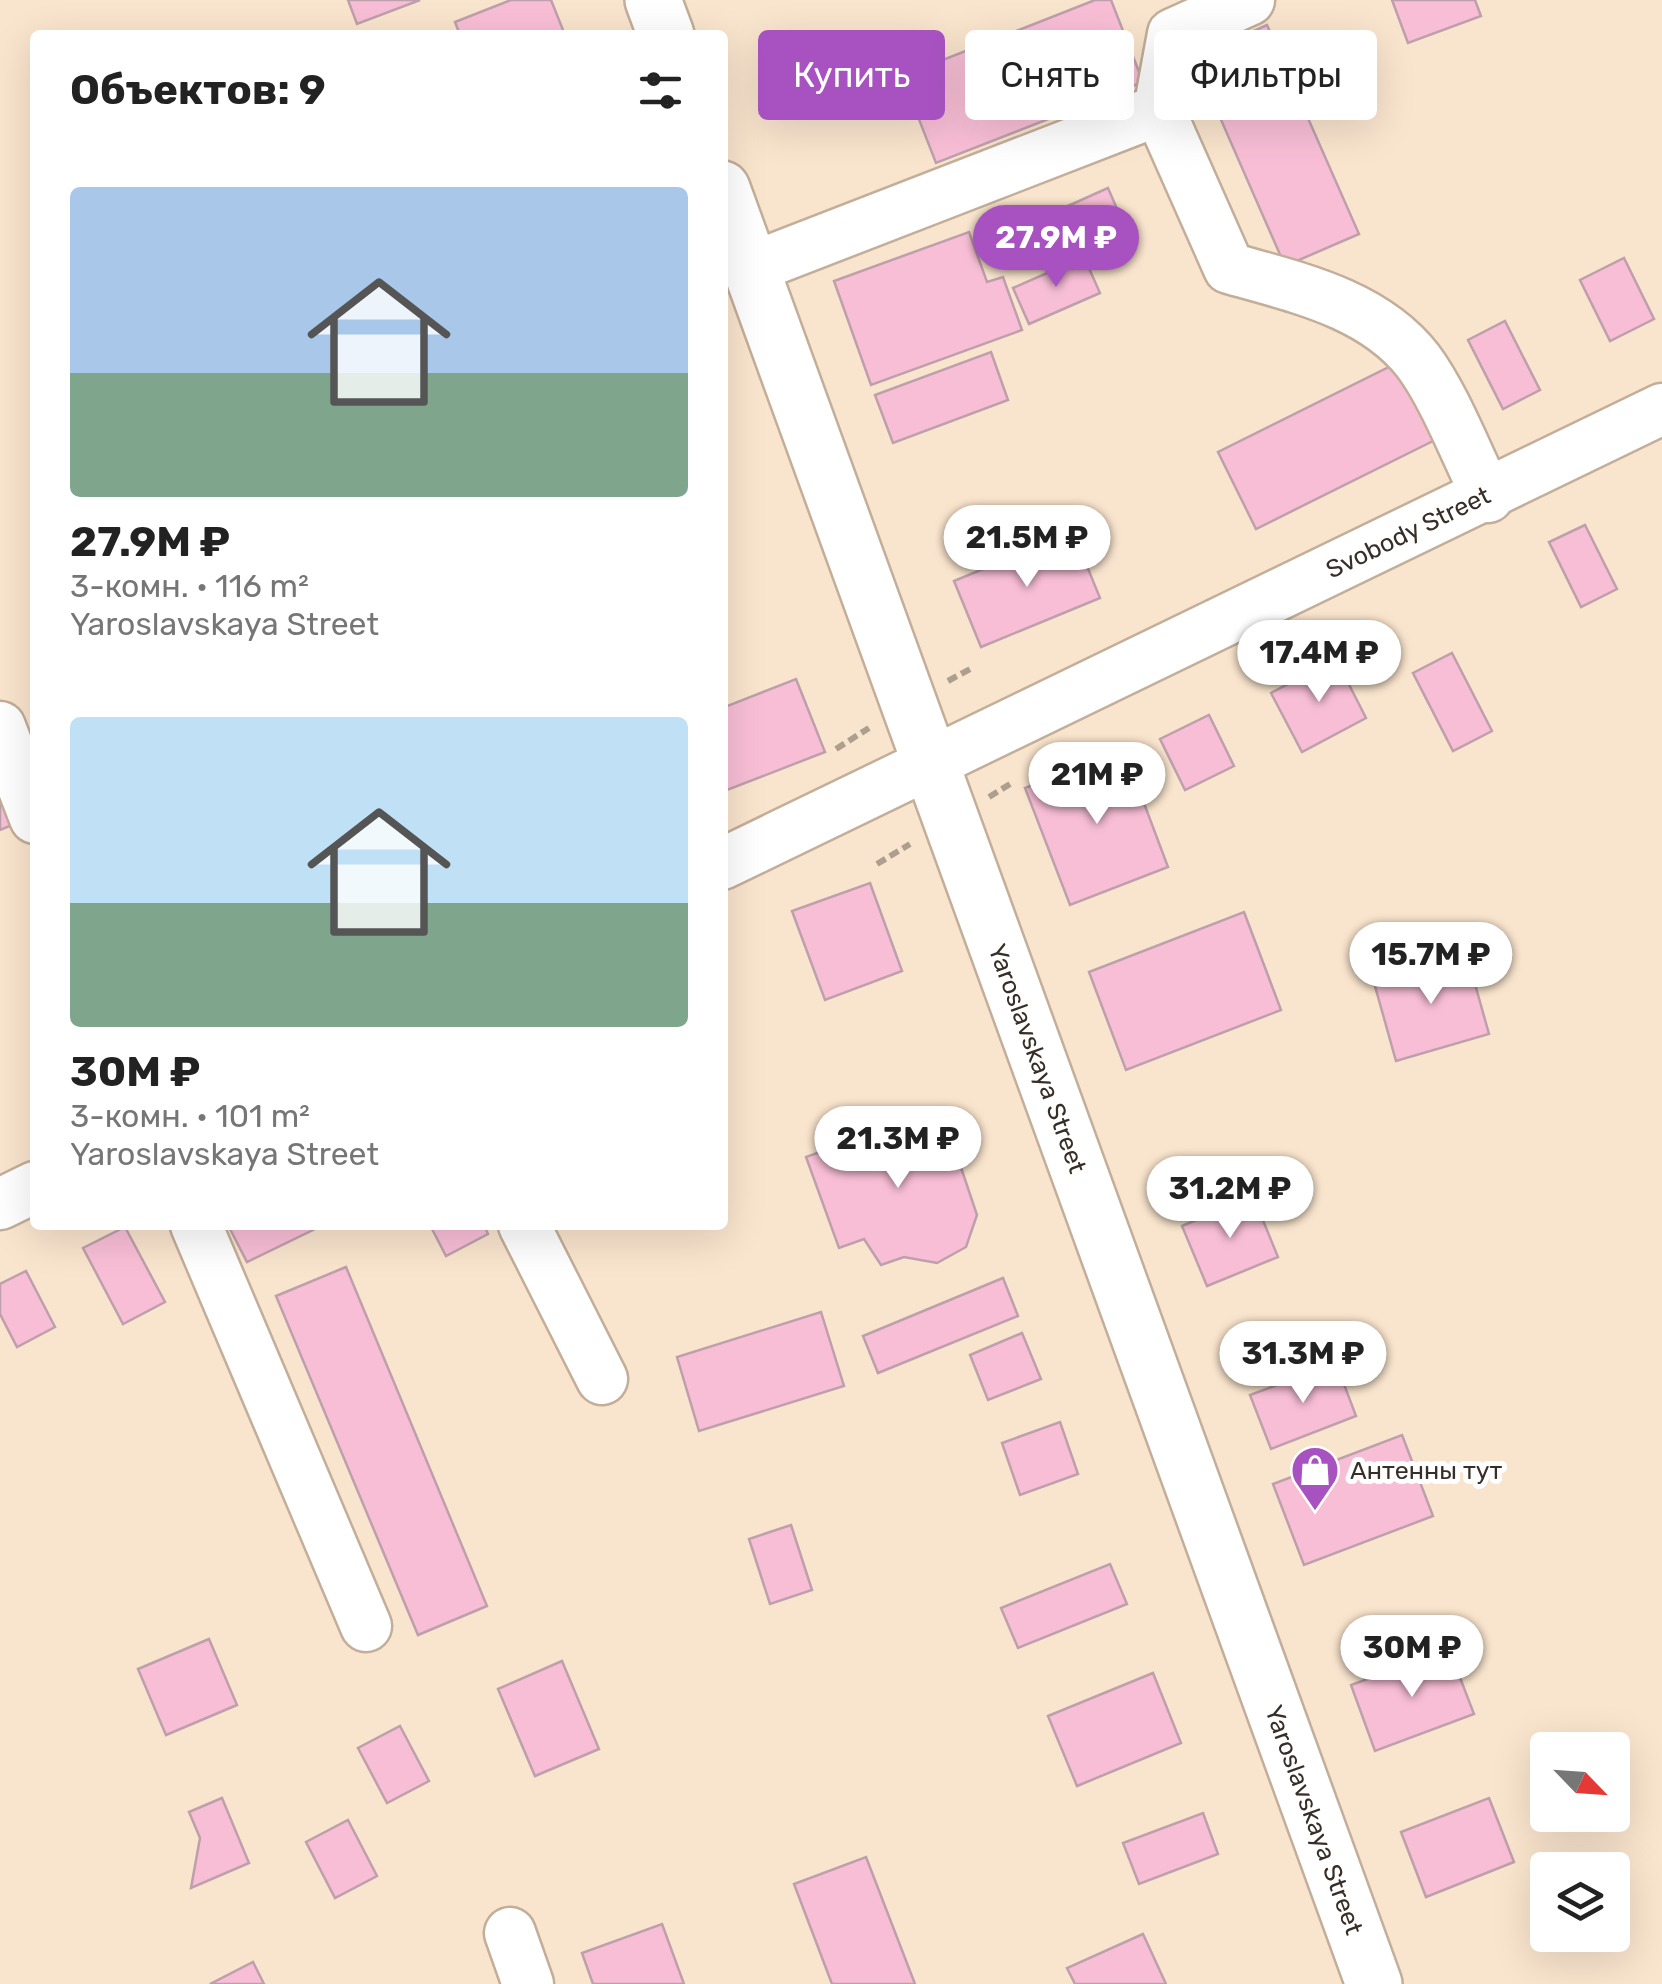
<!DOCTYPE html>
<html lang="ru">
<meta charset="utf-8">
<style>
:root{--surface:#fff;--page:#f2f2f2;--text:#222;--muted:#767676;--accent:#a752c0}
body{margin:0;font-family:Rubik,sans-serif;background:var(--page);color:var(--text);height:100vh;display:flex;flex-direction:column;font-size:38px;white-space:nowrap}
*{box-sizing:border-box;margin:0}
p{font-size:32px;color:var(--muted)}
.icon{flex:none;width:55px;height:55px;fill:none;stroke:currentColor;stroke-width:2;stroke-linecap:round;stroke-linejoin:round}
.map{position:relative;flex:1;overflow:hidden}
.drawer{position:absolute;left:30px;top:30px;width:698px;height:1200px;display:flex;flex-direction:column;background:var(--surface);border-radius:10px;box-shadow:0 10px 40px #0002}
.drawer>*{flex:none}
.banner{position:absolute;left:758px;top:30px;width:752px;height:90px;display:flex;gap:20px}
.needle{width:65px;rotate:115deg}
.fabs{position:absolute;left:1530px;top:1732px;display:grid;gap:20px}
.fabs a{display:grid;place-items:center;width:100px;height:100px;border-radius:10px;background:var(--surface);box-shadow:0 10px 40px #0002;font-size:50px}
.price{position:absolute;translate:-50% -85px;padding:0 22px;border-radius:35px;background:#fff;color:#222;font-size:32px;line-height:65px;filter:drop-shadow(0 2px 5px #0008)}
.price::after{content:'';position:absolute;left:50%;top:60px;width:30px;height:22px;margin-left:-15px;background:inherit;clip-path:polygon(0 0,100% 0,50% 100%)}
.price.on{background:var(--accent);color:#fff}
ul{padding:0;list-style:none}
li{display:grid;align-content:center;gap:20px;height:530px;padding:0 40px}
li span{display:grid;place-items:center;height:310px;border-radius:10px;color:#555}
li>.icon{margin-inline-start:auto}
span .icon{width:180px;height:180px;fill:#fffc;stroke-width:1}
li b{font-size:42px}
h2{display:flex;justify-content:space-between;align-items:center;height:120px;padding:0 40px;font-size:42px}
.tag{padding:0 35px;border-radius:10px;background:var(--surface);box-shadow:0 10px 40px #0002;font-size:35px;line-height:90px}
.tag.on{background:var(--accent);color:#fff}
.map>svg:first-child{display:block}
.building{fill:#f8bed5;stroke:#bda0ab;stroke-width:2.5}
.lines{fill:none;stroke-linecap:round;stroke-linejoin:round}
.minor-casing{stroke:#c3ae99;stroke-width:55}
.major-casing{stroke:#c3ae99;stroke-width:60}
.path{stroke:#ae9e8d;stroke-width:6;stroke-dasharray:10 5;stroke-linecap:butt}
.minor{stroke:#fff;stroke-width:50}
.major{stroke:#fff;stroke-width:55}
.labels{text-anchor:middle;stroke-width:10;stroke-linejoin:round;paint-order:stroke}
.street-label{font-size:25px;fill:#372f27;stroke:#fff}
.poi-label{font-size:25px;fill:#372f27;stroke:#fff;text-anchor:start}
</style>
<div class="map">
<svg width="1662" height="1984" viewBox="0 0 1662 1984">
<rect width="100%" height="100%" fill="#f9e4cd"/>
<g class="building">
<path d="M348,0H420L357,24Z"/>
<path d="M511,0H551L565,35H460L455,22Z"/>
<path d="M1095,0H1111L1143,82L936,163L902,76Z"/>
<path d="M1392,0H1475L1481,16L1408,43Z"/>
<path d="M1267,25L1359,234L1285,266L1194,58Z"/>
<path d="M1108,188L1127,232L1070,258L1050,214Z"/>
<path d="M969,232L987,282L1003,277L1022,330L871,385L834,281Z"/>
<path d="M1084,257L1100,293L1029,324L1013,288Z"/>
<path d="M1624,258L1654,319L1610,341L1580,280Z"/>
<path d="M1505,321L1540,390L1503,409L1468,340Z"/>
<path d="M991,352L1008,400L893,443L875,395Z"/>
<path d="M1397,363L1435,440L1256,529L1218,452Z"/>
<path d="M1585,525L1617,589L1581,607L1549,542Z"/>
<path d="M1073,532L1100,598L981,647L954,581Z"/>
<path d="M1452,653L1492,731L1453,751L1413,673Z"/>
<path d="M1336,659L1366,718L1302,752L1271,693Z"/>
<path d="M796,679L825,752L722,792V708Z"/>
<path d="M1209,715L1234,766L1185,790L1160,739Z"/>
<path d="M1124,750L1168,867L1070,905L1025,788Z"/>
<path d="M0,795L12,825L0,830Z"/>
<path d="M870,883L902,971L825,1000L792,911Z"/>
<path d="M1244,912L1281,1010L1126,1070L1089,972Z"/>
<path d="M1466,952L1489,1034L1396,1061L1373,979Z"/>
<path d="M941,1108L977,1215L966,1247L937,1263L904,1257L881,1265L864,1239L839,1248L806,1157Z"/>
<path d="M1253,1196L1278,1257L1207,1286L1182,1226Z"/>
<path d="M228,1225H315L317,1228L247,1262Z"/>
<path d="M430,1225H484L488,1234L446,1256Z"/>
<path d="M125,1227L165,1302L123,1324L83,1248Z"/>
<path d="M346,1267L487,1606L418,1635L276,1296Z"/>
<path d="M26,1271L55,1327L17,1347L0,1314V1284Z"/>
<path d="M1003,1278L1018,1316L878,1373L863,1336Z"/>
<path d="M821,1312L844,1386L699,1431L677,1357Z"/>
<path d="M1022,1333L1041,1379L988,1400L970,1355Z"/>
<path d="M1336,1363L1356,1416L1271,1449L1250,1395Z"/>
<path d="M1060,1422L1078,1474L1020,1495L1002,1443Z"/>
<path d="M1402,1435L1433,1516L1304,1565L1273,1484Z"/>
<path d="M791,1525L812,1590L770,1604L749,1539Z"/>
<path d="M1110,1564L1127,1604L1018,1648L1001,1608Z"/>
<path d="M209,1639L237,1705L166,1735L138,1669Z"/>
<path d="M1449,1649L1474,1714L1375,1751L1351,1685Z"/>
<path d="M562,1661L599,1749L535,1776L498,1689Z"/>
<path d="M1153,1673L1181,1743L1077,1786L1048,1716Z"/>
<path d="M400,1726L429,1781L387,1803L358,1748Z"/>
<path d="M222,1798L249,1863L191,1888L200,1838L189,1812Z"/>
<path d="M1489,1798L1514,1862L1426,1897L1401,1832Z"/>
<path d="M1203,1813L1218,1854L1139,1884L1123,1843Z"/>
<path d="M348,1820L377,1876L335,1898L306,1842Z"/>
<path d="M866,1857L915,1984H832L794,1884Z"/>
<path d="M662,1924L684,1984H593L582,1953Z"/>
<path d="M1143,1934L1166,1984H1075L1067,1968Z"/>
<path d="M253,1962L264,1984H210Z"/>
</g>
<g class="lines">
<g class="minor-casing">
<g id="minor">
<path d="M1159,110L1229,268C1295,287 1373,303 1418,361C1445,397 1467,456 1488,497"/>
<path d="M751,268L1159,110L1173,34L1249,0"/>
<path d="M0,727L35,818"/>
<path id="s1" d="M722,864L1662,409"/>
<path d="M0,1204L35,1187"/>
<path d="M196,1225L366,1626"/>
<path d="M524,1225L602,1379"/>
<path d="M510,1933L528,1984"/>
</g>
</g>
<g class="major-casing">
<g id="major">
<path d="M653,0L666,35"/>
<path id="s2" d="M722,189L1374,1984"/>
</g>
</g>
<g class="path">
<path d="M948,681L970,669"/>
<path d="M836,749L869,728"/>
<path d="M989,797L1010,784"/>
<path d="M877,864L910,844"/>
</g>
<use href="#minor" class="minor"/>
<use href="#major" class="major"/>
</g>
<defs>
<g id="shop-pin" transform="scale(2.5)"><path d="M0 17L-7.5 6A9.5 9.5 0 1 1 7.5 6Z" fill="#a752c0" stroke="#fff"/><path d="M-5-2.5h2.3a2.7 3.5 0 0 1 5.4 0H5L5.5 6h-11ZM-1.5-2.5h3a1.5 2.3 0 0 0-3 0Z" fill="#fff"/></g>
</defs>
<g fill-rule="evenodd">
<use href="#shop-pin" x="1315" y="1470"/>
</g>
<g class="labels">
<g class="street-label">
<text dy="9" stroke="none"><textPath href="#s1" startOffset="762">Svobody Street</textPath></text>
<text dy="9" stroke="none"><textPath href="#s2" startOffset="925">Yaroslavskaya Street</textPath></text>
<text dy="9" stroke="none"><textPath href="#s2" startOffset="1735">Yaroslavskaya Street</textPath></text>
</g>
<g class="poi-label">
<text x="1350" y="1479">Антенны тут</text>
</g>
</g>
</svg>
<div class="fabs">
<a><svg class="needle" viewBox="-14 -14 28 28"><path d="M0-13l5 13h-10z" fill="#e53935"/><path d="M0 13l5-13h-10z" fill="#767676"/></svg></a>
<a><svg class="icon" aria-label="layers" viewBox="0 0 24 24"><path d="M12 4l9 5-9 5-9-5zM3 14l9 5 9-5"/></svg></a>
</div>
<b class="price on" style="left:1056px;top:290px">27.9M ₽</b>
<b class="price" style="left:1027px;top:590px">21.5M ₽</b>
<b class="price" style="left:1319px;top:705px">17.4M ₽</b>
<b class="price" style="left:1097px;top:827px">21M ₽</b>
<b class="price" style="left:1431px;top:1007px">15.7M ₽</b>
<b class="price" style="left:898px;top:1191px">21.3M ₽</b>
<b class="price" style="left:1230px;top:1241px">31.2M ₽</b>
<b class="price" style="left:1303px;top:1406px">31.3M ₽</b>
<b class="price" style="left:1412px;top:1700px">30M ₽</b>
<div class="banner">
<a class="tag on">Купить</a>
<a class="tag">Снять</a>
<a class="tag">Фильтры</a>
</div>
<section class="drawer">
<h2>Объектов: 9<svg class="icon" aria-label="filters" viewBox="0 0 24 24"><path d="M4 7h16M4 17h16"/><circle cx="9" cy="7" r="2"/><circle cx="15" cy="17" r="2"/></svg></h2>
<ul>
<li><span style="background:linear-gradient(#a9c7e8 60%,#7fa58c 0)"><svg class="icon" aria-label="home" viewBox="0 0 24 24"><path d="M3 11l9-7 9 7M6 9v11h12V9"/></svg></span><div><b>27.9M ₽</b><p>3-комн. · 116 m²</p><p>Yaroslavskaya Street</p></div></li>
<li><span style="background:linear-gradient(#bfe0f5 60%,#7fa58c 0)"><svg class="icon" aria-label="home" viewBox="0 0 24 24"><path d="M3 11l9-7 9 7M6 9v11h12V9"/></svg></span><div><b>30M ₽</b><p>3-комн. · 101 m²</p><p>Yaroslavskaya Street</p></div></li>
</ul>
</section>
</div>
